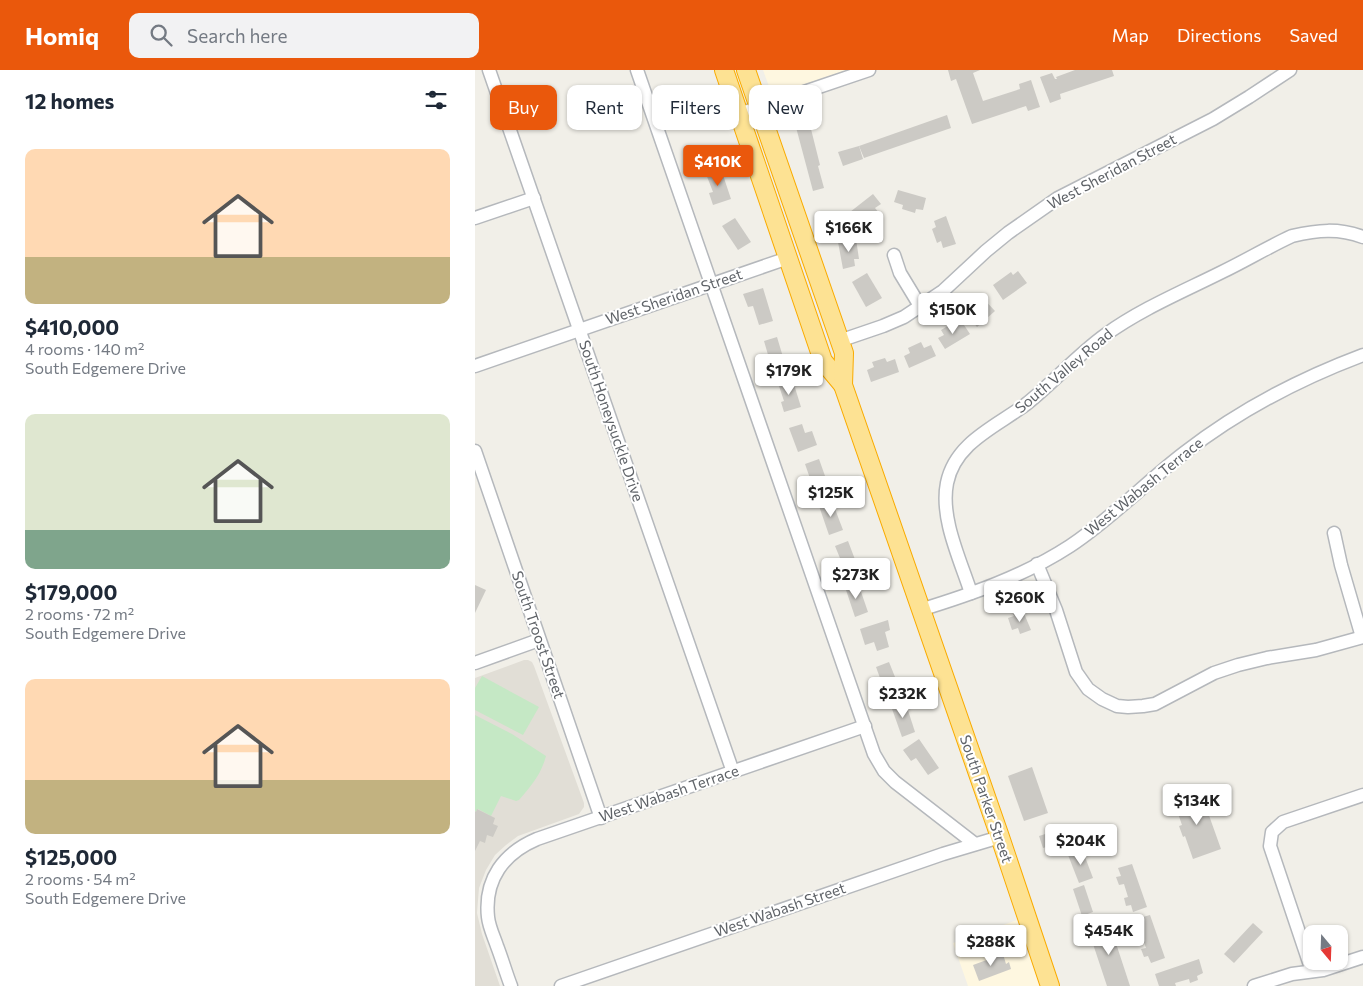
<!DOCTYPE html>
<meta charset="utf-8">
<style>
:root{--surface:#fff;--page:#f2f2f3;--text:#1f2937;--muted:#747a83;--accent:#ea580c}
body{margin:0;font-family:Commissioner,sans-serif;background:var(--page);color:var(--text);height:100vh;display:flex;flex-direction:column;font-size:19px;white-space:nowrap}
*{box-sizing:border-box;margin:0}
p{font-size:16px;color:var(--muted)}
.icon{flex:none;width:28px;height:28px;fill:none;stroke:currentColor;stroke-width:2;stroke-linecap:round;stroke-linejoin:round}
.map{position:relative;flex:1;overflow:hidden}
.sheet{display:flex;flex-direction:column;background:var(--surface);width:475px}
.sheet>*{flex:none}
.guide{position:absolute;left:15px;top:15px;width:475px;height:45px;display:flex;gap:10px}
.needle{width:32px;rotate:161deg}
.fabs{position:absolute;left:828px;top:855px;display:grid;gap:10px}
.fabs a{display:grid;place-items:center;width:45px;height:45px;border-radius:10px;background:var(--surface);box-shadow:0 1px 4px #0004;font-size:25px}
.price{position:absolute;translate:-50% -42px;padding:0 11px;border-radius:5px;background:#fff;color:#222;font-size:16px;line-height:32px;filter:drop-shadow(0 1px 2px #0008)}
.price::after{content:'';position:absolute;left:50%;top:30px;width:15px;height:11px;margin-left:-8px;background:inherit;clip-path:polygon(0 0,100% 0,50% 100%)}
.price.current{background:var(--accent);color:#fff}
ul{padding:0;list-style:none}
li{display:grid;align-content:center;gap:10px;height:265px;padding:0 25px}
li span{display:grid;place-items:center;height:155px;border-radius:10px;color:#555}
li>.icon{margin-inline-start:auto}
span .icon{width:90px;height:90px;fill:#fffc;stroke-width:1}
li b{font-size:21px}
h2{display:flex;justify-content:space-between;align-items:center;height:60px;padding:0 25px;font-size:21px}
.chip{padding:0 18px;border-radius:10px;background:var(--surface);box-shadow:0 1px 4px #0004;font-size:18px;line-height:45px}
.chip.current{background:var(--accent);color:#fff}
header{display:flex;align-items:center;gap:30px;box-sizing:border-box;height:70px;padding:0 25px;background:var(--accent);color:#fff}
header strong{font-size:24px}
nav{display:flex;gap:28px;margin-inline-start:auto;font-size:18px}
.search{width:350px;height:45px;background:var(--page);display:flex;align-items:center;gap:12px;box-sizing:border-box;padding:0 18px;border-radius:10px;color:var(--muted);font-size:19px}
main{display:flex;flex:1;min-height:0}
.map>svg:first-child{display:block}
.commercial{fill:#fef7e0}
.education{fill:#e1ded6}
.green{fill:#c5e8c5}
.building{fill:#cccac5}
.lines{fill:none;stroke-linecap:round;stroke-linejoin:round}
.minor-casing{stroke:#b5b8bc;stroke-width:15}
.highway-casing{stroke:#f9ab00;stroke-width:20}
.minor{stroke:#fff;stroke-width:12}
.highway{stroke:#fde293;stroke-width:18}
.labels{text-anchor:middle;stroke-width:4;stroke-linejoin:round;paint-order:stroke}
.street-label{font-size:15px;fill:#5f6368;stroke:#fff}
</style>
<header>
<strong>Homiq</strong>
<div class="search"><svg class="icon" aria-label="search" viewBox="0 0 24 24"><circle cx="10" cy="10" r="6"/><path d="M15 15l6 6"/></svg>Search here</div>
<nav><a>Map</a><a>Directions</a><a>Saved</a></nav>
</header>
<main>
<section class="sheet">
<h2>12 homes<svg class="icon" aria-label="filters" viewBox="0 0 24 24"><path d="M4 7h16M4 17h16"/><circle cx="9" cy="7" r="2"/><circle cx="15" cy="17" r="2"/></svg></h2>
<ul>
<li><span style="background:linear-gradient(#ffd9b3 70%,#c2b280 0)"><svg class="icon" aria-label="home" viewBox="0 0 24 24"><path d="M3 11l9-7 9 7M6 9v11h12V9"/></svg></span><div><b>$410,000</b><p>4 rooms · 140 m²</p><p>South Edgemere Drive</p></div></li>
<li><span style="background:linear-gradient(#dfe7d0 75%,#7fa58c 0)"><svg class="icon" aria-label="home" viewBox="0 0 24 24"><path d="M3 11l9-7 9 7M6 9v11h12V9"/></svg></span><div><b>$179,000</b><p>2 rooms · 72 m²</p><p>South Edgemere Drive</p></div></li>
<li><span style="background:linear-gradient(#ffd9b3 65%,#c2b280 0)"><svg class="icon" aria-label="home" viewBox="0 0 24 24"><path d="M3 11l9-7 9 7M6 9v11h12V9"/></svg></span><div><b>$125,000</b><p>2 rooms · 54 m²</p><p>South Edgemere Drive</p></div></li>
</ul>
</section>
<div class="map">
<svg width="888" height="916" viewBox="0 0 888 916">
<rect width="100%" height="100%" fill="#f1efe8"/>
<g class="commercial">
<path d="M288,0H373L297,25Z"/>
<path d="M542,850L565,916H493L478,873Z"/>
</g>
<path class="education" d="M49,590H53L57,592L59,596L109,733V737L104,744L43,766L31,775L20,785L11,800L4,818L2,843L7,864L25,916H0V608Z"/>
<g class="green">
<path d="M7,606L64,637L48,665L0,640V618Z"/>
<path d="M0,645L37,664L71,686C66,705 56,716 44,730L41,731L26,726L16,746L3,739L1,742L0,741Z"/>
</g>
<g class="building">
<path d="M473,0H505L498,3L508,31L545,19L544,14L556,10L565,37L553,41L551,36L497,54L481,9L476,11Z"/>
<path d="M600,0H637L639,6L585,24L586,29L575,33L565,7L577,3L580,9H582L581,7Z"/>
<path d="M332,43L345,95L343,96L349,118L338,121L318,46Z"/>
<path d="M472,45L476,58L389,88L384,76Z"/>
<path d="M384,76L388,89L368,96L363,82Z"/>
<path d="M246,99L256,129L238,135L234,123L238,122L231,104Z"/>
<path d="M423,120L451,128L448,140L441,139L440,143L427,139L428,135L419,132Z"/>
<path d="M398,124L406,134L400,138L404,143L392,152L389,147L383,152L375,142Z"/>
<path d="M471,146L481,174L468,178L466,171L462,173L457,159L461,157L459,151Z"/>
<path d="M260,148L276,172L263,180L247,156Z"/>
<path d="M381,169L384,189H379L380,196L368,199L363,172Z"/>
<path d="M543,201L552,213L528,230L518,215L536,202L538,205Z"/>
<path d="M392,203L407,228L391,237L377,212Z"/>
<path d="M288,218L298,251L284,255L278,236L273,237L268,224Z"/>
<path d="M506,226L520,241L502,257L493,246L500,241L495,236Z"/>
<path d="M487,252L495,264L470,279L463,268L469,265L466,260L478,253L480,257Z"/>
<path d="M302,267L308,287L314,285L318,296L296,303L294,296L296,295L289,271Z"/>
<path d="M446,272L449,278L456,275L461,286L434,298L429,286L435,283L433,278Z"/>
<path d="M410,288L412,292L420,289L424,302L396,312L392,300L399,297L397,292Z"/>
<path d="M317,308L326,337L309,342L306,332L309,331L303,313Z"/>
<path d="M327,354L330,363L337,361L342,375L323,382L314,358Z"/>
<path d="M344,389L355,420L338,426L334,415L337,414L330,394Z"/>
<path d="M357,431L368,460L354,465L344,436Z"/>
<path d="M373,471L384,500L368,506L363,494L367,493L360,476Z"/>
<path d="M383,513L393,542L380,547L370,517Z"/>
<path d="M0,515L11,520L0,543Z"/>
<path d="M548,541L556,560L545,564L543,558L537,560L533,548L539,546L538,544Z"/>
<path d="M413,550L415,560L410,562L414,577L402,581L399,572L390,575L385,559Z"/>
<path d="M414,592L426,622L412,627L401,597Z"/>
<path d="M430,631L440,662L427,667L416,636Z"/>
<path d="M444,669L464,698L453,705L441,688L436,691L428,680Z"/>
<path d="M557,697L573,743L549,751L533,706Z"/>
<path d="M726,723L746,779L718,789L710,766L708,767L704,756L707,755L699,732Z"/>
<path d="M2,739L20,748L18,754L23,756L18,767L12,765L10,773L5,771L0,781V741L1,742Z"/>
<path d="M583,760L587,772L568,778L564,766Z"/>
<path d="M607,779L618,808L604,813L593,785Z"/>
<path d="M657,794L672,837L658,842L656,835L651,836L649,828L653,827L649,814L644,815L641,807L646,806L643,798Z"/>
<path d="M609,815L618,842L607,846L598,819Z"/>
<path d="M675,845L690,888L676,893L673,886L669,887L666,879L671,878L666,864L662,866L659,858L664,856L661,849Z"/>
<path d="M634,852L655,916H632L613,859Z"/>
<path d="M778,853L788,862L759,893L749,884Z"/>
<path d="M528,884L531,894L534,892L536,899L504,911L498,895Z"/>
<path d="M724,889L728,903L722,906L723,910L715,913L714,909L700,913L701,916H684L680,904Z"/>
</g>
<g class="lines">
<g class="minor-casing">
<g id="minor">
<path d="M14,0L258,702"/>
<path d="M162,0L399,684L409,701L420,712L500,774"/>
<path d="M264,44L394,0"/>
<path d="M0,148L59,128"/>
<path d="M419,185L425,203L445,236"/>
<path d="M364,271L408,256L429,247L468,221L511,181L533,163L583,128L738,49L774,27L815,0"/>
<path d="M0,296L313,188"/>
<path d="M0,381L126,748"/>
<path d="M859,463L866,495L887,567"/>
<path d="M562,494L581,540L601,602L613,619L627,629L642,636L653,637L668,636L680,634L739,603L763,595L792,588L841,580L888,567"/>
<path d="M496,523C485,489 465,448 472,413C480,373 520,357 550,335C578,313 601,286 630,265C666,239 707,222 747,202C770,191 793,177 817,166C843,160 863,158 888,167"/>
<path d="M445,540C497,524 549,506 595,476C636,449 670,413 709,383C763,341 824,309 888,285"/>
<path d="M0,593L64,570"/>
<path d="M837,901L795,776L797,762L808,752L888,725"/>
<path d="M36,916C31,903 27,889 22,876C19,867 14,857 13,847C9,809 29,783 62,769L390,656"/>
<path d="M86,916L468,784L525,767"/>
<path d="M779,916L817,904L848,900L888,887"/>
</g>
</g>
<g class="highway-casing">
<g id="highway">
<path d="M249,0L348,291L368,315"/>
<path d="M271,0L369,283L368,315L525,767L575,916"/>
</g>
</g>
<use href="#minor" class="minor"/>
<use href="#highway" class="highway"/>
</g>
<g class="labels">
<g class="street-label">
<text transform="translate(637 102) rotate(-28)" y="5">West Sheridan Street</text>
<text transform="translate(199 227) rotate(-19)" y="5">West Sheridan Street</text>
<text transform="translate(589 301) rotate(-40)" y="5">South Valley Road</text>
<text transform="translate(136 351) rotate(71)" y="5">South Honeysuckle Drive</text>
<text transform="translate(669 417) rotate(-39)" y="5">West Wabash Terrace</text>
<text transform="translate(63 565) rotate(71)" y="5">South Troost Street</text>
<text transform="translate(194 724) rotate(-19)" y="5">West Wabash Terrace</text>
<text transform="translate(511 729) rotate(71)" y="5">South Parker Street</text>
<text transform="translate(305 840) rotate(-19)" y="5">West Wabash Street</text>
</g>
</g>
</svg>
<div class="fabs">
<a><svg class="needle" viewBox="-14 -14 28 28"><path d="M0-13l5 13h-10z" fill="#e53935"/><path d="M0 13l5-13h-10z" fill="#747a83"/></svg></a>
</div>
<b class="price current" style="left:243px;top:117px">$410K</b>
<b class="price" style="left:374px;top:183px">$166K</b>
<b class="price" style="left:478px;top:265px">$150K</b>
<b class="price" style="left:314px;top:326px">$179K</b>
<b class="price" style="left:356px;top:448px">$125K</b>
<b class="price" style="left:381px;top:530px">$273K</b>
<b class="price" style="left:545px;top:553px">$260K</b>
<b class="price" style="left:428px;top:649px">$232K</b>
<b class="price" style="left:722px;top:756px">$134K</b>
<b class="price" style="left:606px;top:796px">$204K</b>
<b class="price" style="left:634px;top:886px">$454K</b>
<b class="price" style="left:516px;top:897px">$288K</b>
<div class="guide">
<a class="chip current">Buy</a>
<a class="chip">Rent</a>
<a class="chip">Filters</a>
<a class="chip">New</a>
</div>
</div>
</main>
